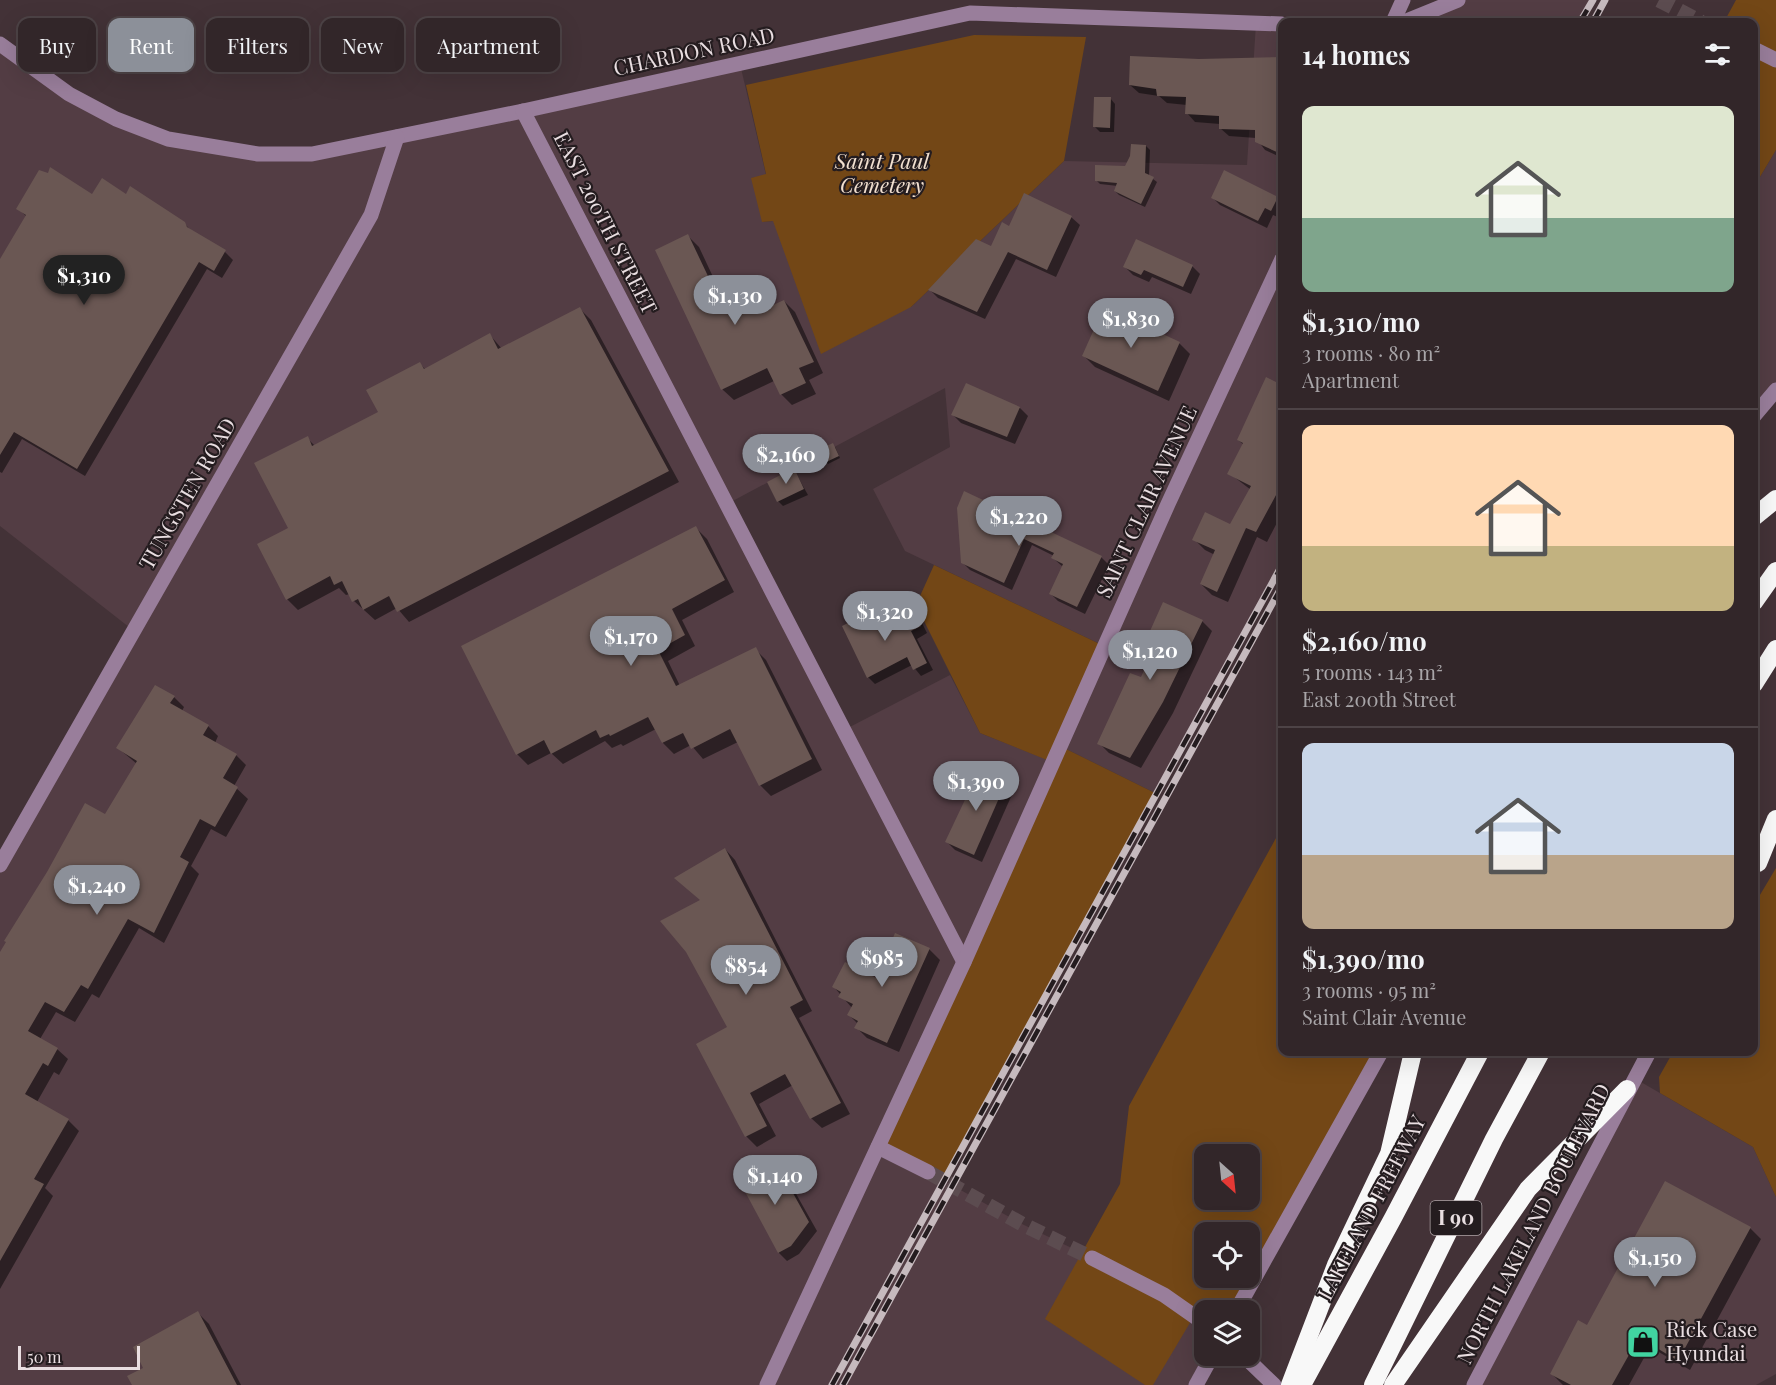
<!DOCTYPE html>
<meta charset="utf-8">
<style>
:root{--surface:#322629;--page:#3a2e31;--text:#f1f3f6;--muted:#a8a5a8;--line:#4d4346;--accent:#8c9099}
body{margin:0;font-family:"Playfair Display",serif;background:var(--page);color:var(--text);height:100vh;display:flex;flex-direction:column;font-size:22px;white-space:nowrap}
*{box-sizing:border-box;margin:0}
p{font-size:20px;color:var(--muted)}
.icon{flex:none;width:33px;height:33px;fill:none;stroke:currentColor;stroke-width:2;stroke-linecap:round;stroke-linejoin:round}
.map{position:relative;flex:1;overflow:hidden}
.side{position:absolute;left:1278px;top:18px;width:480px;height:1038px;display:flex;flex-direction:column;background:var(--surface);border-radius:12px;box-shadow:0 6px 24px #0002,0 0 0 2px var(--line)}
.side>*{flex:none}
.top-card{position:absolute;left:18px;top:18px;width:570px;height:54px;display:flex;gap:12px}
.needle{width:39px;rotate:153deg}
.tools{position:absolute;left:1194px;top:1144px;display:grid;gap:12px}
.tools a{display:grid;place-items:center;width:66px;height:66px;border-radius:12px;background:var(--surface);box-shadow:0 6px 24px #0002,0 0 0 2px var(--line);font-size:30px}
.scale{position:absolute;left:18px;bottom:15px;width:122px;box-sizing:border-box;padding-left:6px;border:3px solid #e9dee1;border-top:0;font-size:16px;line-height:21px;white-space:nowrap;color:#e9dee1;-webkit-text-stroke:4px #241c1f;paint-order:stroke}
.price{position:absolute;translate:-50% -51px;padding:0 14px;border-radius:21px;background:var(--accent);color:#fff;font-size:20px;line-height:39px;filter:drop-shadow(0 2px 3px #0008)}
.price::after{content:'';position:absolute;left:50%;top:36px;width:18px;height:14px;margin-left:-9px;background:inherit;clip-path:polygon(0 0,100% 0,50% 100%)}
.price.active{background:#222;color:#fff}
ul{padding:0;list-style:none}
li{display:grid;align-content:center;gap:12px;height:318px;padding:0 24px}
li+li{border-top:2px solid var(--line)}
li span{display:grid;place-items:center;height:186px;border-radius:12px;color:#555}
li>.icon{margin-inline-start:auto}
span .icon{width:108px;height:108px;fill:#fffc;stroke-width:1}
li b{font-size:26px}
h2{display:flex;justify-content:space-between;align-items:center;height:72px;padding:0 24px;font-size:26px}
.pill{padding:0 21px;border-radius:12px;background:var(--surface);box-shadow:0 6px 24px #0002,0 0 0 2px var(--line);font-size:21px;line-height:54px}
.pill.active{background:var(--accent);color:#fff}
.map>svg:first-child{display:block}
.built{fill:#533d44}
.green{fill:#734716;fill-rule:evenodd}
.shadow{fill:#0007}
.building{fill:#6a5753}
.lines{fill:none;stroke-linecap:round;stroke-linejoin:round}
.minor-tunnel{stroke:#5c4c50;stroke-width:15;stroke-dasharray:15 8;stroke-linecap:butt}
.minor{stroke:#997e9b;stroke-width:15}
.highway{stroke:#f8f8f8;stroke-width:18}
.rail-casing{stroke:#c6babe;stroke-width:7}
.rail{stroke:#241c1f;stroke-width:4.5;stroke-dasharray:14;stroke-linecap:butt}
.labels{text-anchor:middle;stroke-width:4.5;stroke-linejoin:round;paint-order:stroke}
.shield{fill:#241c1f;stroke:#aea4a7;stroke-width:1.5}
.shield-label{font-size:20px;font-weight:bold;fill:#e9dee1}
.street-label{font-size:21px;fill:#e9dee1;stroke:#241c1f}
.park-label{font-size:21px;font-style:italic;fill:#f2e0d0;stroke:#241c1f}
.poi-label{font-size:21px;fill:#e9dee1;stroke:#241c1f;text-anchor:start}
</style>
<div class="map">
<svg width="1776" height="1385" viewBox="0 0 1776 1385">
<rect width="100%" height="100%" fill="#433237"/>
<g class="built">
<path d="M1458,0H1593L1580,22H1404Z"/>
<path d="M1256,23L1282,24V565L1157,794L1060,746L1104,646L905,551L873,489L950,447L945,388L727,504L844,730L950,675L980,733L1053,762L928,1172L1022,1224L1111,1267L1204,1323V1356L1196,1385H0V865L134,631L0,526V44L65,92L168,139L312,154L740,64L766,175L752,178L763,222L773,221L911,307L1064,161L1247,165Z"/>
<path d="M1776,150V390L1754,416V187Z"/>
<path d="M1634,1078L1753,1147L1776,1197V1374L1756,1385H1474Z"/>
</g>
<g class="green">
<path d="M1736,0H1776V150L1754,187V22H1724Z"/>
<path d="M974,35L1086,37L1064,161L911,307L821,354L773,221L762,222L751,178L766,174L746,85Z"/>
<path d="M934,565L1104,646L1060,746L1157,794L944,1181L878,1147L1052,762L980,733L916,605Z"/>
<path d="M1282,827V1052H1381L1236,1311H1204V1323L1194,1316L1153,1385H1145L1045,1319L1120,1184L1129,1106ZM1204,1155H1250V1200H1204ZM1204,1233H1250V1278H1204Z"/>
<path d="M1776,868V1197L1753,1147L1660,1093L1659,1077L1673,1052H1754V905Z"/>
</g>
<g class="shadow">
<path d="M1521,16L1533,22H1518Z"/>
<path d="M1258,58L1282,59V158L1265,150L1256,138L1229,136L1220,128V124L1195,122L1187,113V105L1167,103L1159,96L1139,93L1130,85L1199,61Z"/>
<path d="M1110,98L1115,104L1114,132H1100L1095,127Z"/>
<path d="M1146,146L1150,150L1149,176L1157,182L1145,207L1119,195L1115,191L1118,186L1100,184L1096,180L1126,167Z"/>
<path d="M92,196H126L184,223L193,233L225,252L233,260L222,278L207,269L85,476L22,439L2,473L0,472V262L27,217L18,208Z"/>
<path d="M1212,197L1278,198L1282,203V212L1280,218L1273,215L1267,228L1220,205Z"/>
<path d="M1071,217L1080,225L1056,277L1016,259L985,319L938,298L930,290L991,248L1010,228Z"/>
<path d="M688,236L699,247L730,313L766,297L775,306L784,301L795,312L823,373L809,380L816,394L792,405L781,394L774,381L734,400L723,390L657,251Z"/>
<path d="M1192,266L1200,274L1191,294L1152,277L1149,282L1133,275L1125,267Z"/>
<path d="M580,309L591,320L679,482L409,622L397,608L375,620L354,601L350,594L346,595L339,588L298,610L287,599L290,529L307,438L315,446L380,413L419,363L426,370L490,335L502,349Z"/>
<path d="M1179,343L1190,354L1169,401L1095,367L1084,356Z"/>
<path d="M1267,379L1282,386V513L1267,542L1257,537L1228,602L1212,595L1201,584L1215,555L1205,550L1194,539L1231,526L1251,490L1229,473L1244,445L1238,440Z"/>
<path d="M1020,408L1028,416L1015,444L961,423L953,415Z"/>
<path d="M835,447L840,458L828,464L826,462Z"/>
<path d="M794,470L808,495L783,506L778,501Z"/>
<path d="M958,509L1101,557L1109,565L1085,614L1058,601L1051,594L1063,567L1053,558L1054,556L1032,545L1012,590L970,570L962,562Z"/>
<path d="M696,528L707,539L734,592L682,620L695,646L668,661L680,686L755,649L766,660L822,770L771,796L760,785L738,742L703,759L691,745L674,754L663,743L656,729L623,746L621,744L612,748L605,741L563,764L551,753L528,765L517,754Z"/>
<path d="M912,610L919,617L927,633L917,639L933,670L921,676L912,665L875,684L868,677V614L878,626Z"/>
<path d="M1202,621L1212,631L1173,713L1141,768L1109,753L1099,743L1141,679L1156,648L1148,640Z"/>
<path d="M174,697L184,707L182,711L208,726L218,736L215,743L236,755L246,765L234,786L248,799L226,837L211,829L191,866L199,874L164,943L139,928L99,998L92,994L75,1022L56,1012L40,1039L57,1049L68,1059L59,1075L54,1072L37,1102L68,1120L79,1131L45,1188L53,1196L0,1289V956L106,816L137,764L118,748Z"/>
<path d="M981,770L1006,782L1014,790L982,862L955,850L947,842Z"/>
<path d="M725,849L735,860L812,1011L799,1018L850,1114L822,1128L811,1118L793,1085L759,1104L776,1136L757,1147L746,1136L729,1028L701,901Z"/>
<path d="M896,935L929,949L940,960L899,1052L867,1038L856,1027L858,1024L849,1015L852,1008L834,987L877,980Z"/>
<path d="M746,1168L755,1179L778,1168L786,1176L817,1231L799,1254L787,1261L779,1253L737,1173Z"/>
<path d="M1750,1228L1761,1239L1690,1370L1650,1347L1629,1385H1563L1552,1374L1588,1327Z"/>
<path d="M198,1313L209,1324L241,1385H134Z"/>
</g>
<g class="building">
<path d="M1130,56L1199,59L1282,57V146L1279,153L1255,142V130L1219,129V116L1185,114L1186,97L1157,96L1156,89L1129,85Z"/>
<path d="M1094,97H1111L1110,128L1093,127Z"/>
<path d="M1131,144L1146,145L1145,173L1154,177L1141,204L1114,191L1117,183L1095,181V165L1125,166L1130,156Z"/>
<path d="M50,167L92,194L102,178L126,194L130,186L185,222L187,227L226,250L214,271L199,262L77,469L14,432L0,455V259L26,215L16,209L39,170L48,173Z"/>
<path d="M1224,170L1278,197L1271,211L1265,208L1258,221L1211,198Z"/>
<path d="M1024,193L1072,216L1047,270L1008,252L977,312L928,290L976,239L991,246L1002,222L1009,226Z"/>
<path d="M688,234L726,314L766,295L771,306L784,300L814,362L799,368L806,383L780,395L767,368L721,390L655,250Z"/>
<path d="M1136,239L1193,265L1183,287L1144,270L1141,275L1123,267Z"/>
<path d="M580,307L669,471L397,612L389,596L363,610L358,599L352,602L342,581L334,585L330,576L286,600L257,544L288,528L254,463L308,436L312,446L378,412L366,390L420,362L424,369L490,333L498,349Z"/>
<path d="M1104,307L1180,342L1158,391L1082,356Z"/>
<path d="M1266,377L1282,385V484L1256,532L1246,528L1217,592L1200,584L1215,550L1192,540L1205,512L1230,524L1251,486L1227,474L1243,443L1237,440Z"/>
<path d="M966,383L1020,407L1007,437L951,415Z"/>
<path d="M833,443L839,456L824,463L818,450Z"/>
<path d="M794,468L804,489L777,502L767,482Z"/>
<path d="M964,491L1102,556L1077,607L1049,594L1063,564L1051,558L1054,553L1024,539L1004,583L961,563L957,508Z"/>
<path d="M696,526L725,580L672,609L685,635L658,650L676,686L756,647L812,759L759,786L730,729L691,749L683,733L662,743L648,717L610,736L609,734L600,738L596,730L551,754L544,740L516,755L461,646Z"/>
<path d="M1163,602L1203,620L1163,702L1130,758L1097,744L1130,673L1141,677L1156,644L1146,640Z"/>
<path d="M913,608L921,626L911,631L927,663L913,670L907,657L867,678L842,626L868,613L877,625Z"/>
<path d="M155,685L175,696L170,703L209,725L203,735L237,754L223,778L238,787L215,827L200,819L180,857L189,862L154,933L128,919L88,989L81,985L64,1012L45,1002L28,1031L58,1048L48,1066L43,1063L25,1094L69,1119L34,1179L44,1184L0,1261V952L6,942L4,941L47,872L85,803L105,814L137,761L116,748Z"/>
<path d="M980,768L1007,780L974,855L945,842Z"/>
<path d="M725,848L803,1000L790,1007L841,1103L810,1119L785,1074L750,1093L767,1126L745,1137L696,1044L727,1027L686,952L660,921L700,900L674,878Z"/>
<path d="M895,933L930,948L887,1043L854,1028L858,1021L847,1015L853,1004L838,997L841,992L832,987L845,962L876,978Z"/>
<path d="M746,1166L752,1179L778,1166L809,1222L791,1246L778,1253L735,1173Z"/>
<path d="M1665,1181L1751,1227L1678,1361L1639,1337L1612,1385H1571L1550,1374L1578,1320L1587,1325Z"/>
<path d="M198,1311L237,1385H132L127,1376L143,1368L133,1347Z"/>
</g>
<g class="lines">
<g class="minor-tunnel">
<path d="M1659,0L1701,22"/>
<path d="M928,1172L1022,1224L1092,1258"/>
</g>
<g class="minor">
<path d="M1393,22L1403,0"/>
<path d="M1404,22L1458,0"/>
<path d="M0,44L69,94L116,119L168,139L258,154H312L523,111L970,13L1282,24"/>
<path d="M1754,49L1776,60"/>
<path d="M523,111L964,962"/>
<path d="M1754,416L1776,390"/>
<path d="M0,865L371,215L397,137"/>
<path d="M878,1147L928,1172"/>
<path d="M1092,1258L1164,1295L1204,1323"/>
<path d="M1236,1311L1381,1052"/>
<path d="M1244,1356L1274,1385"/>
<path d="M767,1385L964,962L1168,504L1282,259"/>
<path d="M1196,1385L1212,1356"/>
<path d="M1474,1385L1649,1052"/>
</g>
<g class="highway">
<path d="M1754,517L1776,499"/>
<path d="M1754,602L1776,571"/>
<path d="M1754,684L1776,649"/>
<path d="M1758,863L1776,819"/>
<path d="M1290,1385L1336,1265L1389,1154L1413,1052"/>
<path d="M1302,1385L1393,1218L1480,1052"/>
<path d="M1373,1385L1494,1139L1541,1052"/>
<path d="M1393,1385L1528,1189L1627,1089"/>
</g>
<g class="rail-casing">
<g id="rail">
<path d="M1580,22L1593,0"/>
<path d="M1593,22L1605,0"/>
<path d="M832,1385L1282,565"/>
<path d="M843,1385L1282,586"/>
</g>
</g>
<use href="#rail" class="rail"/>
</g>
<defs>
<g id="shop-square" transform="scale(1.725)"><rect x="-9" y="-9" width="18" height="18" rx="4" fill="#41d4a1" stroke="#241c1f"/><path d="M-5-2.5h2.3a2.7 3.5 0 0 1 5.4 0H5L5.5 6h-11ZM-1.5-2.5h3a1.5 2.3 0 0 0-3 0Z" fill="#111"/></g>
</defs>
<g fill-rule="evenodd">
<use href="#shop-square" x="1643" y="1342"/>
</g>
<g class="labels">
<rect class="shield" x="1430.5" y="1201" width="51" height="34" rx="4.5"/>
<g class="shield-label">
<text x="1456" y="1225">I 90</text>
</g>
<g class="street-label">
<text transform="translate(694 52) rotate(-12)" y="7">CHARDON ROAD</text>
<text transform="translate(605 223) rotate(63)" y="7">EAST 200TH STREET</text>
<text transform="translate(188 494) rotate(-60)" y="7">TUNGSTEN ROAD</text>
<text transform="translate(1147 502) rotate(-65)" y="7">SAINT CLAIR AVENUE</text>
<text transform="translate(1372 1208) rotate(-62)" y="7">LAKELAND FREEWAY</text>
<text transform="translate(1534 1224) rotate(-63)" y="7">NORTH LAKELAND BOULEVARD</text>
</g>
<g class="park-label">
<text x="882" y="169">Saint Paul<tspan x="882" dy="24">Cemetery</tspan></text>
</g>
<g class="poi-label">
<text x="1666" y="1337">Rick Case<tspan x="1666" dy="24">Hyundai</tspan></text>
</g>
</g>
</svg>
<div class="tools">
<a><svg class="needle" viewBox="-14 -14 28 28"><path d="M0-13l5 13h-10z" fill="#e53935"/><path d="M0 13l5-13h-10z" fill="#a8a5a8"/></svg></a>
<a><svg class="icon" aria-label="locate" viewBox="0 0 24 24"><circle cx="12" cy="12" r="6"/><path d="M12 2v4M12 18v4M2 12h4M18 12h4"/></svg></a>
<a><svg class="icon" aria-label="layers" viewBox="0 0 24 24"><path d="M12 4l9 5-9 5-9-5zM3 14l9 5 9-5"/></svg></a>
</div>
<div class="scale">50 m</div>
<b class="price active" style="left:84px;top:306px">$1,310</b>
<b class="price" style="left:735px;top:326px">$1,130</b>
<b class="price" style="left:1131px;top:349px">$1,830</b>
<b class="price" style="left:786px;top:485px">$2,160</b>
<b class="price" style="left:1019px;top:547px">$1,220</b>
<b class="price" style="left:885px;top:642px">$1,320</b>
<b class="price" style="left:631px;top:667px">$1,170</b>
<b class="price" style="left:1150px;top:681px">$1,120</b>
<b class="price" style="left:976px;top:812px">$1,390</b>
<b class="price" style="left:97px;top:916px">$1,240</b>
<b class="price" style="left:882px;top:988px">$985</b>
<b class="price" style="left:746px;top:996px">$854</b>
<b class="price" style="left:775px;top:1206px">$1,140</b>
<b class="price" style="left:1655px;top:1288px">$1,150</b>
<div class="top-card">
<a class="pill">Buy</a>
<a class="pill active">Rent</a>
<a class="pill">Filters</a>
<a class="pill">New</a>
<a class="pill">Apartment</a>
</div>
<section class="side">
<h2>14 homes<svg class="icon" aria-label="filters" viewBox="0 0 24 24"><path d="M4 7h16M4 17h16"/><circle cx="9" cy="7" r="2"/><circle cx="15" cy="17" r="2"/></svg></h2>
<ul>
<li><span style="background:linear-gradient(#dfe7d0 60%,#7fa58c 0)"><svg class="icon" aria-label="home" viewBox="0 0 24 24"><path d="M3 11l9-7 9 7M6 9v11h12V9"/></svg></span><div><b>$1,310/mo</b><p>3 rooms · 80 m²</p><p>Apartment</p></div></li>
<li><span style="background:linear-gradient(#ffd9b3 65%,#c2b280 0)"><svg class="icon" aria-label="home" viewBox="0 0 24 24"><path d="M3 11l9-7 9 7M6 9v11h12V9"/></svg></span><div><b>$2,160/mo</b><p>5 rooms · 143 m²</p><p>East 200th Street</p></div></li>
<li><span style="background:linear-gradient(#c9d6e8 60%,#b9a48a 0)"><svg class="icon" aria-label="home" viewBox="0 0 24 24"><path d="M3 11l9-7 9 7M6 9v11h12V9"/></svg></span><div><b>$1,390/mo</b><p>3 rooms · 95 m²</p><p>Saint Clair Avenue</p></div></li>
</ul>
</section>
</div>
